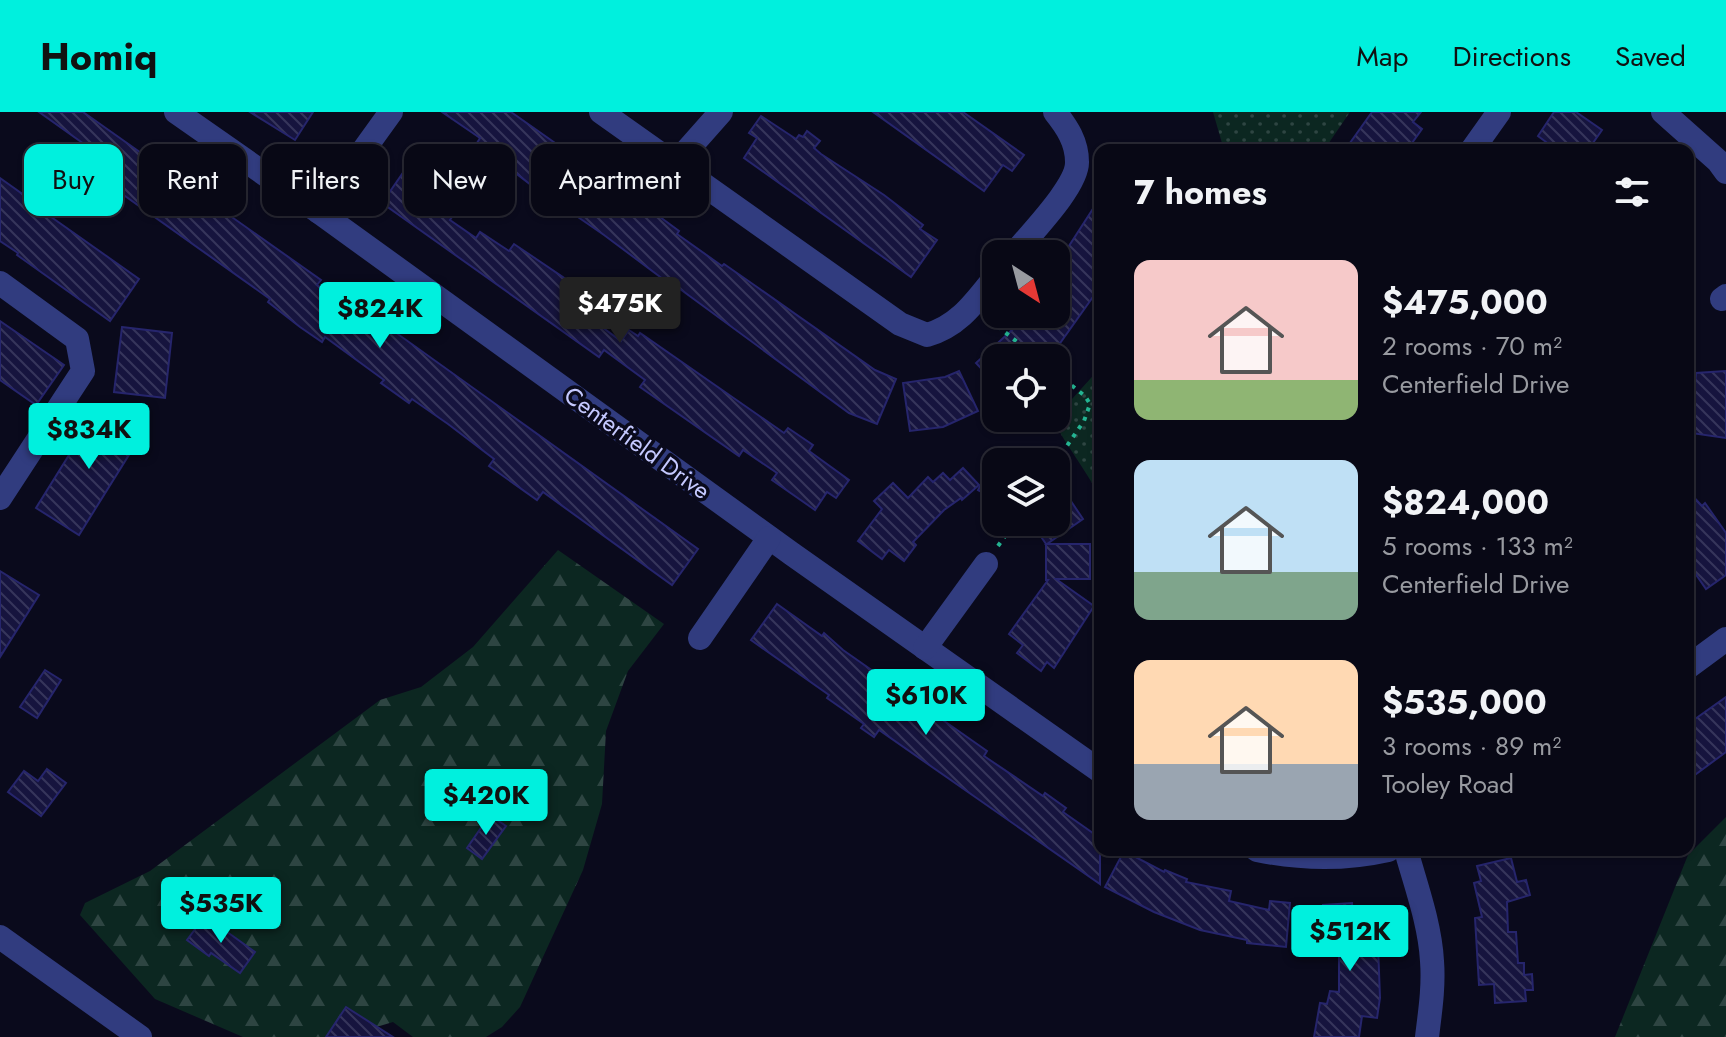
<!DOCTYPE html>
<meta charset="utf-8">
<style>
:root{--surface:#080815;--page:#161622;--text:#f1f3f6;--muted:#989aa0;--line:#292934;--accent:#00f0de}
body{margin:0;font-family:Jost,sans-serif;background:var(--page);color:var(--text);height:100vh;display:flex;flex-direction:column;font-size:30px;white-space:nowrap}
*{box-sizing:border-box;margin:0}
p{font-size:26px;color:var(--muted)}
.icon{flex:none;width:44px;height:44px;fill:none;stroke:currentColor;stroke-width:2;stroke-linecap:round;stroke-linejoin:round}
.map{position:relative;flex:1;overflow:hidden}
.side{position:absolute;left:1094px;top:32px;width:600px;height:712px;display:flex;flex-direction:column;background:var(--surface);border-radius:16px;box-shadow:0 2px 6px #0004,0 0 0 2px var(--line)}
.side>*{flex:none}
.guide{position:absolute;left:24px;top:32px;width:760px;height:72px;display:flex;gap:16px}
.needle{width:52px;rotate:144deg}
.fabs{position:absolute;left:982px;top:128px;display:grid;gap:16px}
.fabs a{display:grid;place-items:center;width:88px;height:88px;border-radius:16px;background:var(--surface);box-shadow:0 2px 6px #0004,0 0 0 2px var(--line);font-size:40px}
.price{position:absolute;translate:-50% -68px;padding:0 18px;border-radius:8px;background:var(--accent);color:#111;font-size:26px;line-height:52px;filter:drop-shadow(0 2px 4px #0008)}
.price::after{content:'';position:absolute;left:50%;top:48px;width:24px;height:18px;margin-left:-12px;background:inherit;clip-path:polygon(0 0,100% 0,50% 100%)}
.price.selected{background:#222;color:#fff}
ul{padding:0;list-style:none}
li{display:flex;align-items:center;gap:24px;height:200px;padding:0 40px}
li span{display:grid;place-items:center;flex:none;width:224px;height:160px;border-radius:16px;color:#555}
li>.icon{margin-inline-start:auto}
span .icon{width:96px;height:96px;fill:#fffc;stroke-width:1}
li b{font-size:34px}
h2{display:flex;justify-content:space-between;align-items:center;height:96px;padding:0 40px;font-size:34px}
.tag{padding:0 28px;border-radius:16px;background:var(--surface);box-shadow:0 2px 6px #0004,0 0 0 2px var(--line);font-size:28px;line-height:72px}
.tag.selected{background:var(--accent);color:#111}
header{display:flex;align-items:center;gap:48px;box-sizing:border-box;height:112px;padding:0 40px;background:var(--accent);color:#111}
header strong{font-size:38px}
nav{display:flex;gap:44px;margin-inline-start:auto;font-size:28px}
.map>svg:first-child{display:block}
.grass{fill:url(#grass-dots)}
.forest{fill:url(#forest-firs)}
.building{fill:url(#building-back-hatch);stroke:#26256c;stroke-width:2}
.lines{fill:none;stroke-linecap:round;stroke-linejoin:round}
.path{stroke:#24b492;stroke-width:4;stroke-dasharray:4 6;stroke-linecap:butt}
.minor{stroke:#313c7f;stroke-width:24}
.labels{text-anchor:middle;stroke-width:7;stroke-linejoin:round;paint-order:stroke}
.street-label{font-size:24px;fill:#c5c9ff;stroke:#0a0a1c}
</style>
<header>
<strong>Homiq</strong>
<nav><a>Map</a><a>Directions</a><a>Saved</a></nav>
</header>
<div class="map">
<svg width="1726" height="925" viewBox="0 0 1726 925">
<defs>
<pattern id="grass-dots" width="8" height="8" patternUnits="userSpaceOnUse" patternTransform="scale(2)"><rect width="8" height="8" fill="#0c2721"/><path d="M2 2h.1M6 6h.1" fill="none" stroke="#2e4542" stroke-width="1.8" stroke-linecap="round"/></pattern>
<pattern id="forest-firs" width="22" height="20" patternUnits="userSpaceOnUse" patternTransform="scale(2)"><rect width="22" height="20" fill="#0c2721"/><path d="M5 1l3.5 6h-7zM16 11l3.5 6h-7z" fill="#2e4542"/></pattern>
<pattern id="building-back-hatch" width="6" height="6" patternUnits="userSpaceOnUse" patternTransform="scale(2)"><rect width="6" height="6" fill="#16143e"/><path d="M-1 5l2 2M0 0l6 6M5-1l2 2" fill="none" stroke="#36355b"/></pattern>
</defs>
<rect width="100%" height="100%" fill="#0a0a1c"/>
<g class="grass">
<path d="M1213,0H1350L1324,38H1224Z"/>
<path d="M1100,256V385C1086,358 1067,335 1053,308Z"/>
</g>
<g class="forest">
<path d="M558,438L664,512L628,559L606,619L602,692L583,758L520,895L502,915L486,925H413L393,910L343,925H243L155,887L80,803L85,791L150,759L380,588L421,575L473,535Z"/>
<path d="M1726,705V925H1615L1688,743Z"/>
</g>
<g class="building">
<path d="M39,0H83L321,168L317,173L345,191L348,188L381,210L698,437L672,473L543,380L537,388L489,354L494,347L448,312L412,287L409,291L381,271L384,268L325,225L322,230L300,215L268,190L270,187L80,52L91,37Z"/>
<path d="M250,0H313L295,28Z"/>
<path d="M442,0H511L656,102L679,119L677,122L722,154L724,152L757,175L875,258L896,267L877,312L849,301L680,177L679,179L604,123L559,92L558,94L477,31L480,26Z"/>
<path d="M873,0H963L1024,43L1012,59L1003,53L984,79Z"/>
<path d="M1372,0H1421L1413,10L1422,17L1407,38H1345Z"/>
<path d="M1554,0H1576L1602,18L1588,38H1541L1546,30L1538,24Z"/>
<path d="M761,4L796,27L799,23L803,25L807,19L820,29L814,36L821,42L884,83L923,113L920,117L937,128L911,165L744,46L757,26L749,21Z"/>
<path d="M407,55L460,93L450,108L476,126L480,120L509,139L514,132L585,180L575,195L621,229L629,218L638,224L640,221L784,321L788,316L813,333L809,339L849,368L836,386L827,380L815,398L772,368L777,361L743,338L739,344L640,275L645,268L604,238L599,245L382,91Z"/>
<path d="M0,66L38,93L37,95L139,167L110,209L17,143L18,141L0,129Z"/>
<path d="M1100,86V175L1053,241L1045,235L1037,246H996V272L976,251L1013,217L1009,214L1018,202H1056V154Z"/>
<path d="M0,209L64,253L36,293L0,268Z"/>
<path d="M122,215L172,221L165,286L114,280Z"/>
<path d="M959,259L978,299L943,315L910,319L903,271L945,265Z"/>
<path d="M1726,259V326L1691,321L1696,261Z"/>
<path d="M99,295L142,322L79,423L36,396Z"/>
<path d="M996,345V388L978,378Z"/>
<path d="M963,356L979,373L962,388L961,386L944,398L913,430L916,433L904,449L889,438L882,447L858,429L882,397L874,389L893,371L908,386L928,365L933,370L943,361L950,368Z"/>
<path d="M1056,367L1083,407L1047,432H1090V467H1056L1094,494L1054,556L1047,550L1041,559L1017,541L1023,533L1009,522L1048,468H1046V432L1031,410H1056Z"/>
<path d="M1688,379L1702,394L1705,391L1726,421V463L1706,477L1688,451Z"/>
<path d="M0,459L39,483L0,545Z"/>
<path d="M777,492L822,524L824,521L843,538L987,639L984,644L1043,684L1045,681L1066,696L1063,700L1100,726V772L879,618L874,625L861,616L864,612L827,586L829,583L751,528Z"/>
<path d="M45,558L61,568L37,606L20,595Z"/>
<path d="M1726,585V640L1688,668V612Z"/>
<path d="M47,657L66,671L41,704L8,680L24,659L38,669Z"/>
<path d="M490,703L506,714L482,747L467,736Z"/>
<path d="M1124,739L1164,760L1165,758L1187,767L1186,770L1231,779L1229,789L1269,798L1270,789L1290,791L1286,835L1247,831V828L1200,818L1154,800L1105,775Z"/>
<path d="M1511,746L1517,770L1526,768L1530,783L1507,790L1508,820H1516L1518,851H1524V863L1532,862L1533,878H1525L1526,889L1495,891L1494,872L1479,873L1475,806L1482,805L1474,771L1481,769L1477,754Z"/>
<path d="M1352,791L1353,805L1371,803L1374,833H1378L1380,886L1377,906L1362,904L1359,925H1314L1320,891L1327,892L1330,879L1339,880V826L1325,827V819L1316,820L1315,803L1323,802V793Z"/>
<path d="M205,804L255,840L240,861L211,841L209,844L187,828Z"/>
<path d="M346,895L393,925H326Z"/>
</g>
<g class="lines">
<g class="path">
<path d="M990,208L1037,246"/>
<path d="M1056,350L1084,309L1090,292L1085,284L1056,261"/>
<path d="M998,434L1015,410"/>
</g>
<g class="minor">
<path d="M176,0L319,100L792,442L1100,659"/>
<path d="M601,0L900,212L927,223C959,214 975,190 996,164"/>
<path d="M1663,0L1718,49L1726,60"/>
<path d="M1472,38L1499,0"/>
<path d="M675,52L721,0"/>
<path d="M319,100L391,0"/>
<path d="M1014,142C1029,123 1078,74 1077,50C1077,30 1067,15 1055,0"/>
<path d="M0,171L77,227L83,259L0,386"/>
<path d="M1722,187L1726,184"/>
<path d="M700,526L769,426"/>
<path d="M925,536L986,452"/>
<path d="M1688,555L1726,527"/>
<path d="M1257,738C1301,747 1344,748 1388,738"/>
<path d="M1406,738C1416,774 1430,812 1432,849C1434,875 1430,900 1427,925"/>
<path d="M0,825L140,925"/>
</g>
</g>
<g class="labels">
<g class="street-label">
<text transform="translate(637 331) rotate(36)" y="8">Centerfield Drive</text>
</g>
</g>
</svg>
<div class="fabs">
<a><svg class="needle" viewBox="-14 -14 28 28"><path d="M0-13l5 13h-10z" fill="#e53935"/><path d="M0 13l5-13h-10z" fill="#989aa0"/></svg></a>
<a><svg class="icon" aria-label="locate" viewBox="0 0 24 24"><circle cx="12" cy="12" r="6"/><path d="M12 2v4M12 18v4M2 12h4M18 12h4"/></svg></a>
<a><svg class="icon" aria-label="layers" viewBox="0 0 24 24"><path d="M12 4l9 5-9 5-9-5zM3 14l9 5 9-5"/></svg></a>
</div>
<b class="price selected" style="left:620px;top:233px">$475K</b>
<b class="price" style="left:380px;top:238px">$824K</b>
<b class="price" style="left:89px;top:359px">$834K</b>
<b class="price" style="left:926px;top:625px">$610K</b>
<b class="price" style="left:486px;top:725px">$420K</b>
<b class="price" style="left:221px;top:833px">$535K</b>
<b class="price" style="left:1350px;top:861px">$512K</b>
<div class="guide">
<a class="tag selected">Buy</a>
<a class="tag">Rent</a>
<a class="tag">Filters</a>
<a class="tag">New</a>
<a class="tag">Apartment</a>
</div>
<section class="side">
<h2>7 homes<svg class="icon" aria-label="filters" viewBox="0 0 24 24"><path d="M4 7h16M4 17h16"/><circle cx="9" cy="7" r="2"/><circle cx="15" cy="17" r="2"/></svg></h2>
<ul>
<li><span style="background:linear-gradient(#f6c9c9 75%,#8fb573 0)"><svg class="icon" aria-label="home" viewBox="0 0 24 24"><path d="M3 11l9-7 9 7M6 9v11h12V9"/></svg></span><div><b>$475,000</b><p>2 rooms · 70 m²</p><p>Centerfield Drive</p></div></li>
<li><span style="background:linear-gradient(#bfe0f5 70%,#7fa58c 0)"><svg class="icon" aria-label="home" viewBox="0 0 24 24"><path d="M3 11l9-7 9 7M6 9v11h12V9"/></svg></span><div><b>$824,000</b><p>5 rooms · 133 m²</p><p>Centerfield Drive</p></div></li>
<li><span style="background:linear-gradient(#ffd9b3 65%,#9aa5b1 0)"><svg class="icon" aria-label="home" viewBox="0 0 24 24"><path d="M3 11l9-7 9 7M6 9v11h12V9"/></svg></span><div><b>$535,000</b><p>3 rooms · 89 m²</p><p>Tooley Road</p></div></li>
</ul>
</section>
</div>
